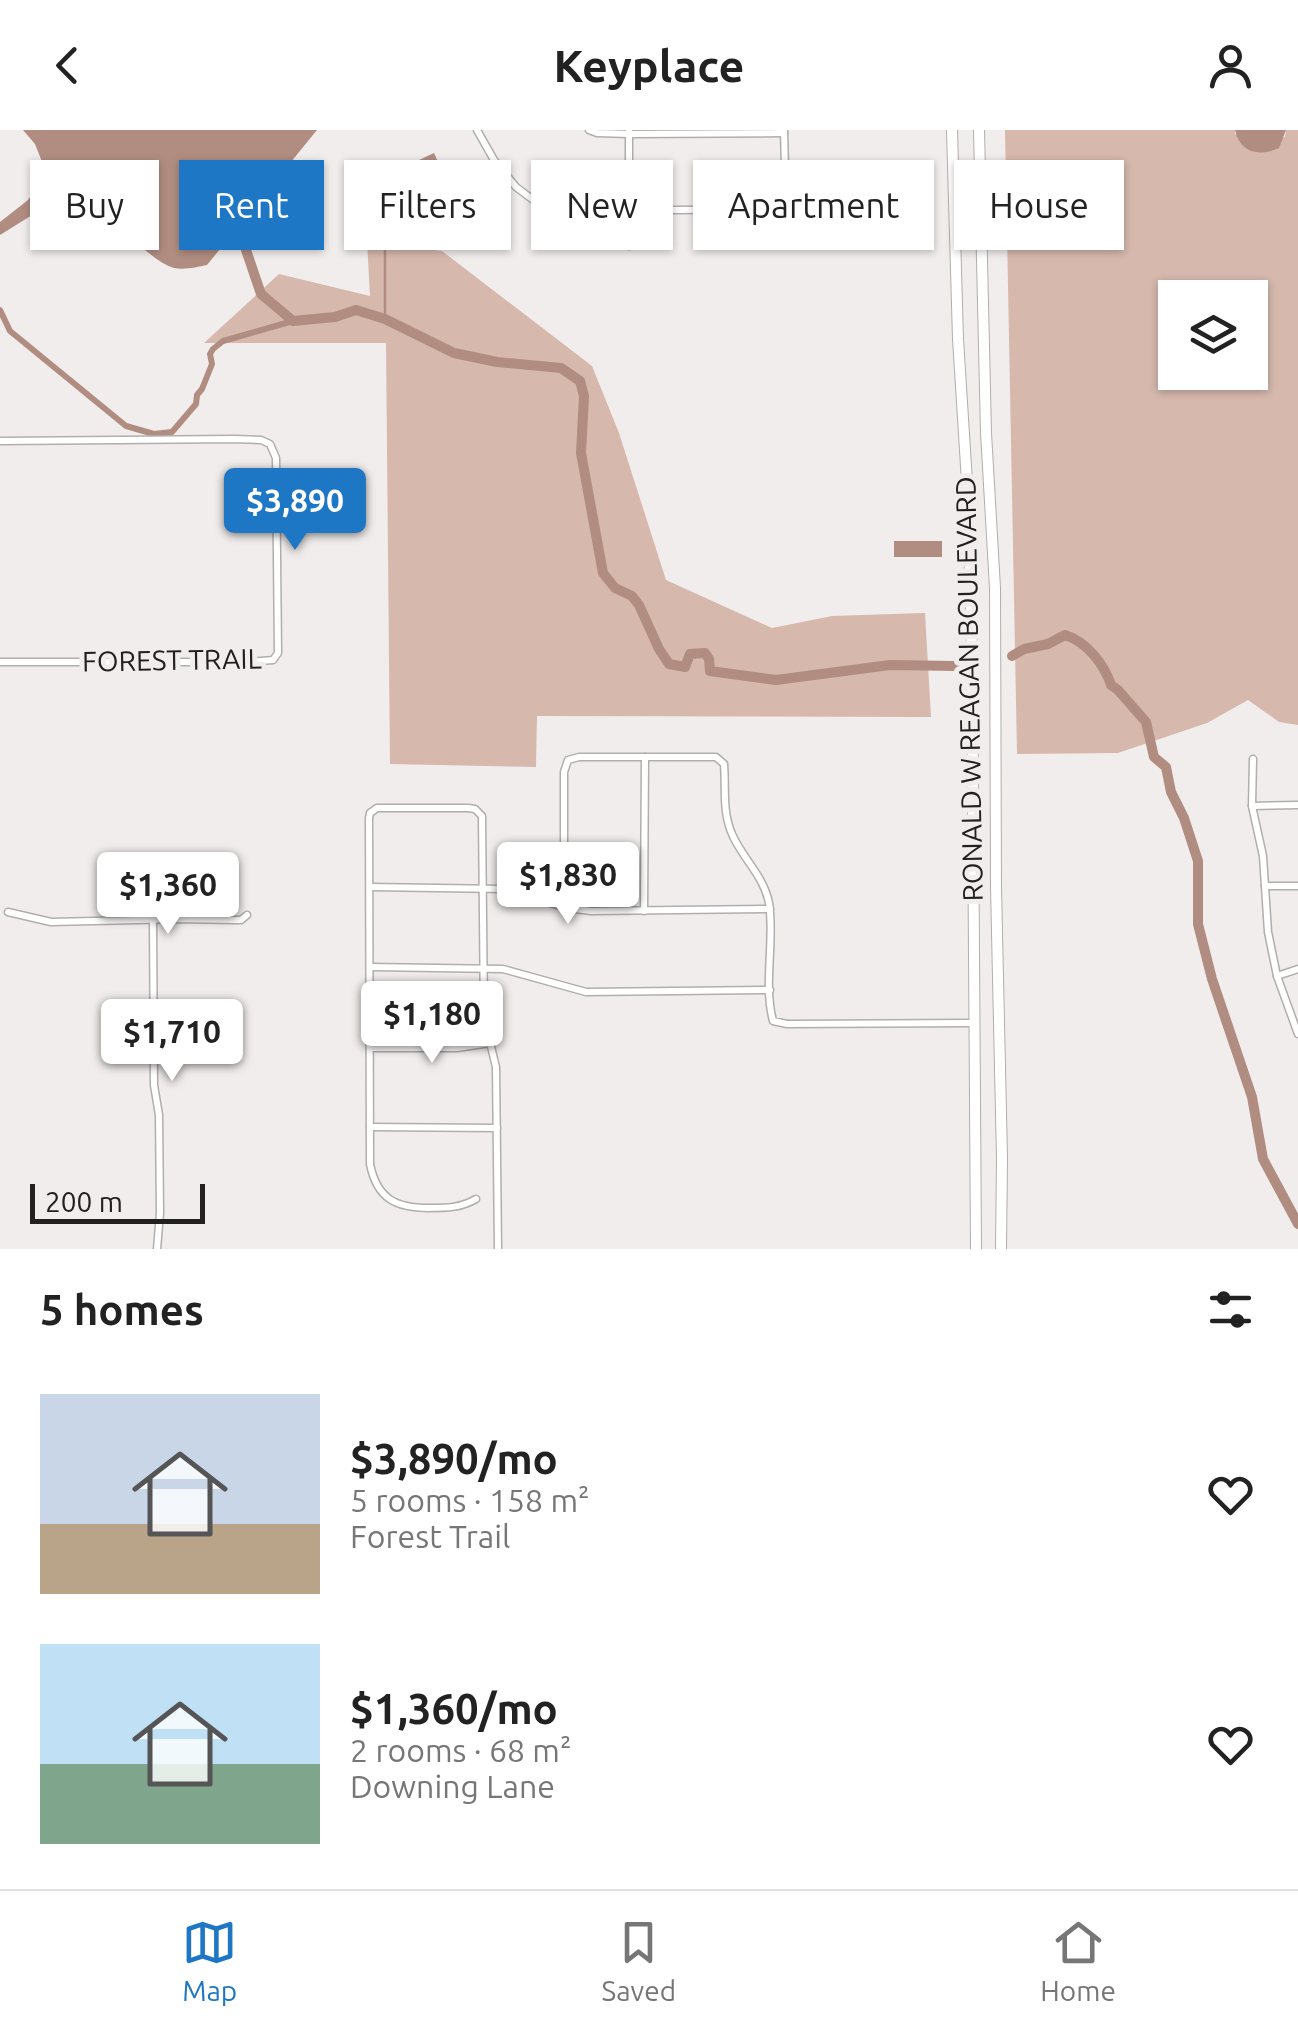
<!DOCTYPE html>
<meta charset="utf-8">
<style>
:root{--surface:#fff;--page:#f2f2f2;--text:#222;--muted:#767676;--line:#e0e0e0;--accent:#1e77c4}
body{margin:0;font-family:Ubuntu,sans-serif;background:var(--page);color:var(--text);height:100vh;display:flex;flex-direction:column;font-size:38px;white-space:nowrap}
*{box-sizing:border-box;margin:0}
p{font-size:32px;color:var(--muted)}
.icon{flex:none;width:55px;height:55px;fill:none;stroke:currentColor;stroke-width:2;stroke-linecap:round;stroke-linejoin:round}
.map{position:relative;height:1119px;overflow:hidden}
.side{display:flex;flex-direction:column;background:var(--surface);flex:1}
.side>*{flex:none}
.guide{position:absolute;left:30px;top:30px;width:1240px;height:90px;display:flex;gap:20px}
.tools{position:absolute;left:1158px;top:150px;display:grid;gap:20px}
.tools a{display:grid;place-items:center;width:110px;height:110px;border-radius:0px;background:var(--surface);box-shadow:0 2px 8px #0004;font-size:50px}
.scale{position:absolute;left:30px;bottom:25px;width:175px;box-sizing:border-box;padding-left:10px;border:5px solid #222120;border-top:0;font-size:28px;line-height:35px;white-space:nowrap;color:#222120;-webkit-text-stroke:8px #f1edec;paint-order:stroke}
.price{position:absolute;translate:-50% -85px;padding:0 22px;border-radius:10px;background:#fff;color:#222;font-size:32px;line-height:65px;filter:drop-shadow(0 2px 5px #0008)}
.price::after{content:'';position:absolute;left:50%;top:60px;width:30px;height:22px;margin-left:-15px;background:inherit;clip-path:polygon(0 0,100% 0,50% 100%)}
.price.active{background:var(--accent);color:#fff}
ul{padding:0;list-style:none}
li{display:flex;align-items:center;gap:30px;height:250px;padding:0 40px}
li span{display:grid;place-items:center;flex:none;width:280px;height:200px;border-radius:0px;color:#555}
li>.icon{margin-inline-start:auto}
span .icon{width:120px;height:120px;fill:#fffc;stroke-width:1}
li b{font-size:42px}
h2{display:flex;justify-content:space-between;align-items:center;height:120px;padding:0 40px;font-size:42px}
.chip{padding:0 35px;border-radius:0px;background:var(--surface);box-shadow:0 2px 8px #0004;font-size:35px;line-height:90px}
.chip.active{background:var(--accent);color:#fff}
header{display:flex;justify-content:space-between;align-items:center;height:130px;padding:0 40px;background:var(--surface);font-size:45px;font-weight:600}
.dock{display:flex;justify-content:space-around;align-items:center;height:140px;border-top:2px solid var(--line);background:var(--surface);font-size:28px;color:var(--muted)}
.dock a{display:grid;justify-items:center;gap:5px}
.dock .active{color:var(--accent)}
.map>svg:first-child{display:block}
.green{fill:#d6b8ad;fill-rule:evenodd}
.water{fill:#b18d81}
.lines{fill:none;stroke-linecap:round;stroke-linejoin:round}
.stream{stroke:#b18d81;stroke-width:2.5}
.canal{stroke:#b18d81;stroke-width:6}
.river{stroke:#b18d81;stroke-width:10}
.minor-casing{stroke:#b1aead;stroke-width:9}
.primary-casing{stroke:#b1aead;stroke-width:12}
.minor{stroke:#fff;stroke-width:6}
.primary{stroke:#fff;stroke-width:10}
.labels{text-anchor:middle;stroke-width:10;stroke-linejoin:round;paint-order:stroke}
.street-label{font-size:28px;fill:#222120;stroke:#f1edec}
</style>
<header><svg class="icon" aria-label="back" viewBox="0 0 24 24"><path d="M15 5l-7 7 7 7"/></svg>Keyplace<svg class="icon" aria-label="person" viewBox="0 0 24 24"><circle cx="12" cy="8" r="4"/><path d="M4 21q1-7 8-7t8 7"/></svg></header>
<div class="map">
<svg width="1298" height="1119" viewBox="0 0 1298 1119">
<rect width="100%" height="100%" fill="#f1edec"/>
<g class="green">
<path d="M1005,0H1235V4L1285,7L1286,0H1298V595L1279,592L1248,570L1207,593L1118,623L1017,624ZM1175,168H1250V242H1175Z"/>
<path d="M367,111L442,121L592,236L619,303L666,450L772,498L832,486L925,483L931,587L537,586L536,637L390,634L386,213H204L279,144L370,166Z"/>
</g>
<g class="water">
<path d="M23,0H317L207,135C198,137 184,140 174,138C151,131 130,102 107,91L116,66L104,76L81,77L60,73L37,82L0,105V92L28,70L46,42L35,14Z"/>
<path d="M1235,0H1286L1279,18C1259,27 1240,23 1235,0Z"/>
<path d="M434,23L449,56C418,75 393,95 355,89L349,73L368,44L378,40L402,38Z"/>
<rect x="894" y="411" width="48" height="16"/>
</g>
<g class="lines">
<path class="stream" d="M385,90V189"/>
<path class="canal" d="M0,180L10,201L126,296L154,304L172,302L196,274L197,265L202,259L212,234L210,224L213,219L223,211L293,191"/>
<g class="river">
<path d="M238,81L245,117L261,164L293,191L335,187L356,180L385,189L454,223L497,232L561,238L580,251L584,266L581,323L603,443L615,458L632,466L639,475L659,519L669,534L685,537L690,524L705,523L709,529L710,541L776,550L890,535L955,536"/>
<path d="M1012,526L1024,519L1048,514L1065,505C1087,512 1104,534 1111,555L1118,560L1146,592L1154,627L1166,637L1171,662L1184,688L1198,731V794L1212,849L1252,967L1263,1029L1298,1094"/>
</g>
<g class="minor-casing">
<g id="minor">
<path d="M477,0L494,30L516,57L536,72L561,81L786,79L784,0"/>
<path d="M589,0L597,3L629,4L784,3"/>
<path d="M629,1V116"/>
<path d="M0,311L235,309L261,310L270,314L276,328L278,523L273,530L248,532H0"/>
<path d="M1253,629L1252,676L1263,726L1268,802L1277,846L1298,904"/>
<path d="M1252,676L1298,675"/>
<path d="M1265,756H1298"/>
<path d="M370,757L504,759L567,778L591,781L770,779"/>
<path d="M550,773L564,727V642L568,630L579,627H716L724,634C726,658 722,681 732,704C742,728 764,746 769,773C775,811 763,853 773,891L787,894L973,893"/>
<path d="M644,781L645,627"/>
<path d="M8,782L51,792L179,789L235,790H241L247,785"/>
<path d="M153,789L154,955L159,985L160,1083L157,1119"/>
<path d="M370,837L503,839L586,862L770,860"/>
<path d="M1277,846L1298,839"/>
<path d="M371,918H457L490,913"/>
<path d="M370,997L497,998"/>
<path d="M476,1069C460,1078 447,1078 429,1078C396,1078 377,1069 370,1034L369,688L370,683L377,678H468L475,679L482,686L484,888L496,937L498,1119"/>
</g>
</g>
<g class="primary-casing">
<g id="primary">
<path d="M952,0L958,209L968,368L972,525L976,1119"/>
<path d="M979,0L986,303L995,458L996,757L1002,1028L1001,1119"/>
</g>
</g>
<use href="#minor" class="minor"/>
<use href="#primary" class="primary"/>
</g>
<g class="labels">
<g class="street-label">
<text transform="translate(172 530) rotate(-1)" y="10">FOREST TRAIL</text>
<text transform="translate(969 559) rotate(-91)" y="10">RONALD W REAGAN BOULEVARD</text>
</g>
</g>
</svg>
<div class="tools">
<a><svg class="icon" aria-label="layers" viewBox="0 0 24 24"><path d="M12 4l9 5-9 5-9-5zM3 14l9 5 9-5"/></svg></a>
</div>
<div class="scale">200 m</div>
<b class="price active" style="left:295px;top:423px">$3,890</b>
<b class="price" style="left:568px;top:797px">$1,830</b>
<b class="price" style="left:168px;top:807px">$1,360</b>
<b class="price" style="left:432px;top:936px">$1,180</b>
<b class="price" style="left:172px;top:954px">$1,710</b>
<div class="guide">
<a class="chip">Buy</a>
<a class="chip active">Rent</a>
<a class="chip">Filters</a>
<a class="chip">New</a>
<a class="chip">Apartment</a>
<a class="chip">House</a>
</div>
</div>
<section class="side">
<h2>5 homes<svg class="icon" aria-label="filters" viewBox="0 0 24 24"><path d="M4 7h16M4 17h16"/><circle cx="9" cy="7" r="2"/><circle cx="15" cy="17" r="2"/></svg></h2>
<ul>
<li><span style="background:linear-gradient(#c9d6e8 65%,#b9a48a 0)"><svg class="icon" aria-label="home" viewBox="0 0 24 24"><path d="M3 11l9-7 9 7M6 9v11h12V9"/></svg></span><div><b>$3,890/mo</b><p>5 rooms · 158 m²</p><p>Forest Trail</p></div><svg class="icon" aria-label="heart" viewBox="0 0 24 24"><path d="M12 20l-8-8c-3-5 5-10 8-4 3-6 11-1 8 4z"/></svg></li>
<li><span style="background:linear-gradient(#bfe0f5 60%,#7fa58c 0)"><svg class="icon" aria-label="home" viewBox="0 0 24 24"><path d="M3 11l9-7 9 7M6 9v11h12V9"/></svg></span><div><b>$1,360/mo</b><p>2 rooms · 68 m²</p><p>Downing Lane</p></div><svg class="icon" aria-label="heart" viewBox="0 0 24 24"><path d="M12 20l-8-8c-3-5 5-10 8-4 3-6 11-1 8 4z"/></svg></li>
</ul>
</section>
<nav class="dock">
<a class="active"><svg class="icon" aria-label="map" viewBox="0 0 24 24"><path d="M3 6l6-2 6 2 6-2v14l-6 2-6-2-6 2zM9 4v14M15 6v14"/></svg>Map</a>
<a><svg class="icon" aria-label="saved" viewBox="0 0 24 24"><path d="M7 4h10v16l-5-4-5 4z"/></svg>Saved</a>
<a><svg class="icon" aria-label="home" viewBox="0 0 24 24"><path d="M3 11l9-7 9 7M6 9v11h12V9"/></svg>Home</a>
</nav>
